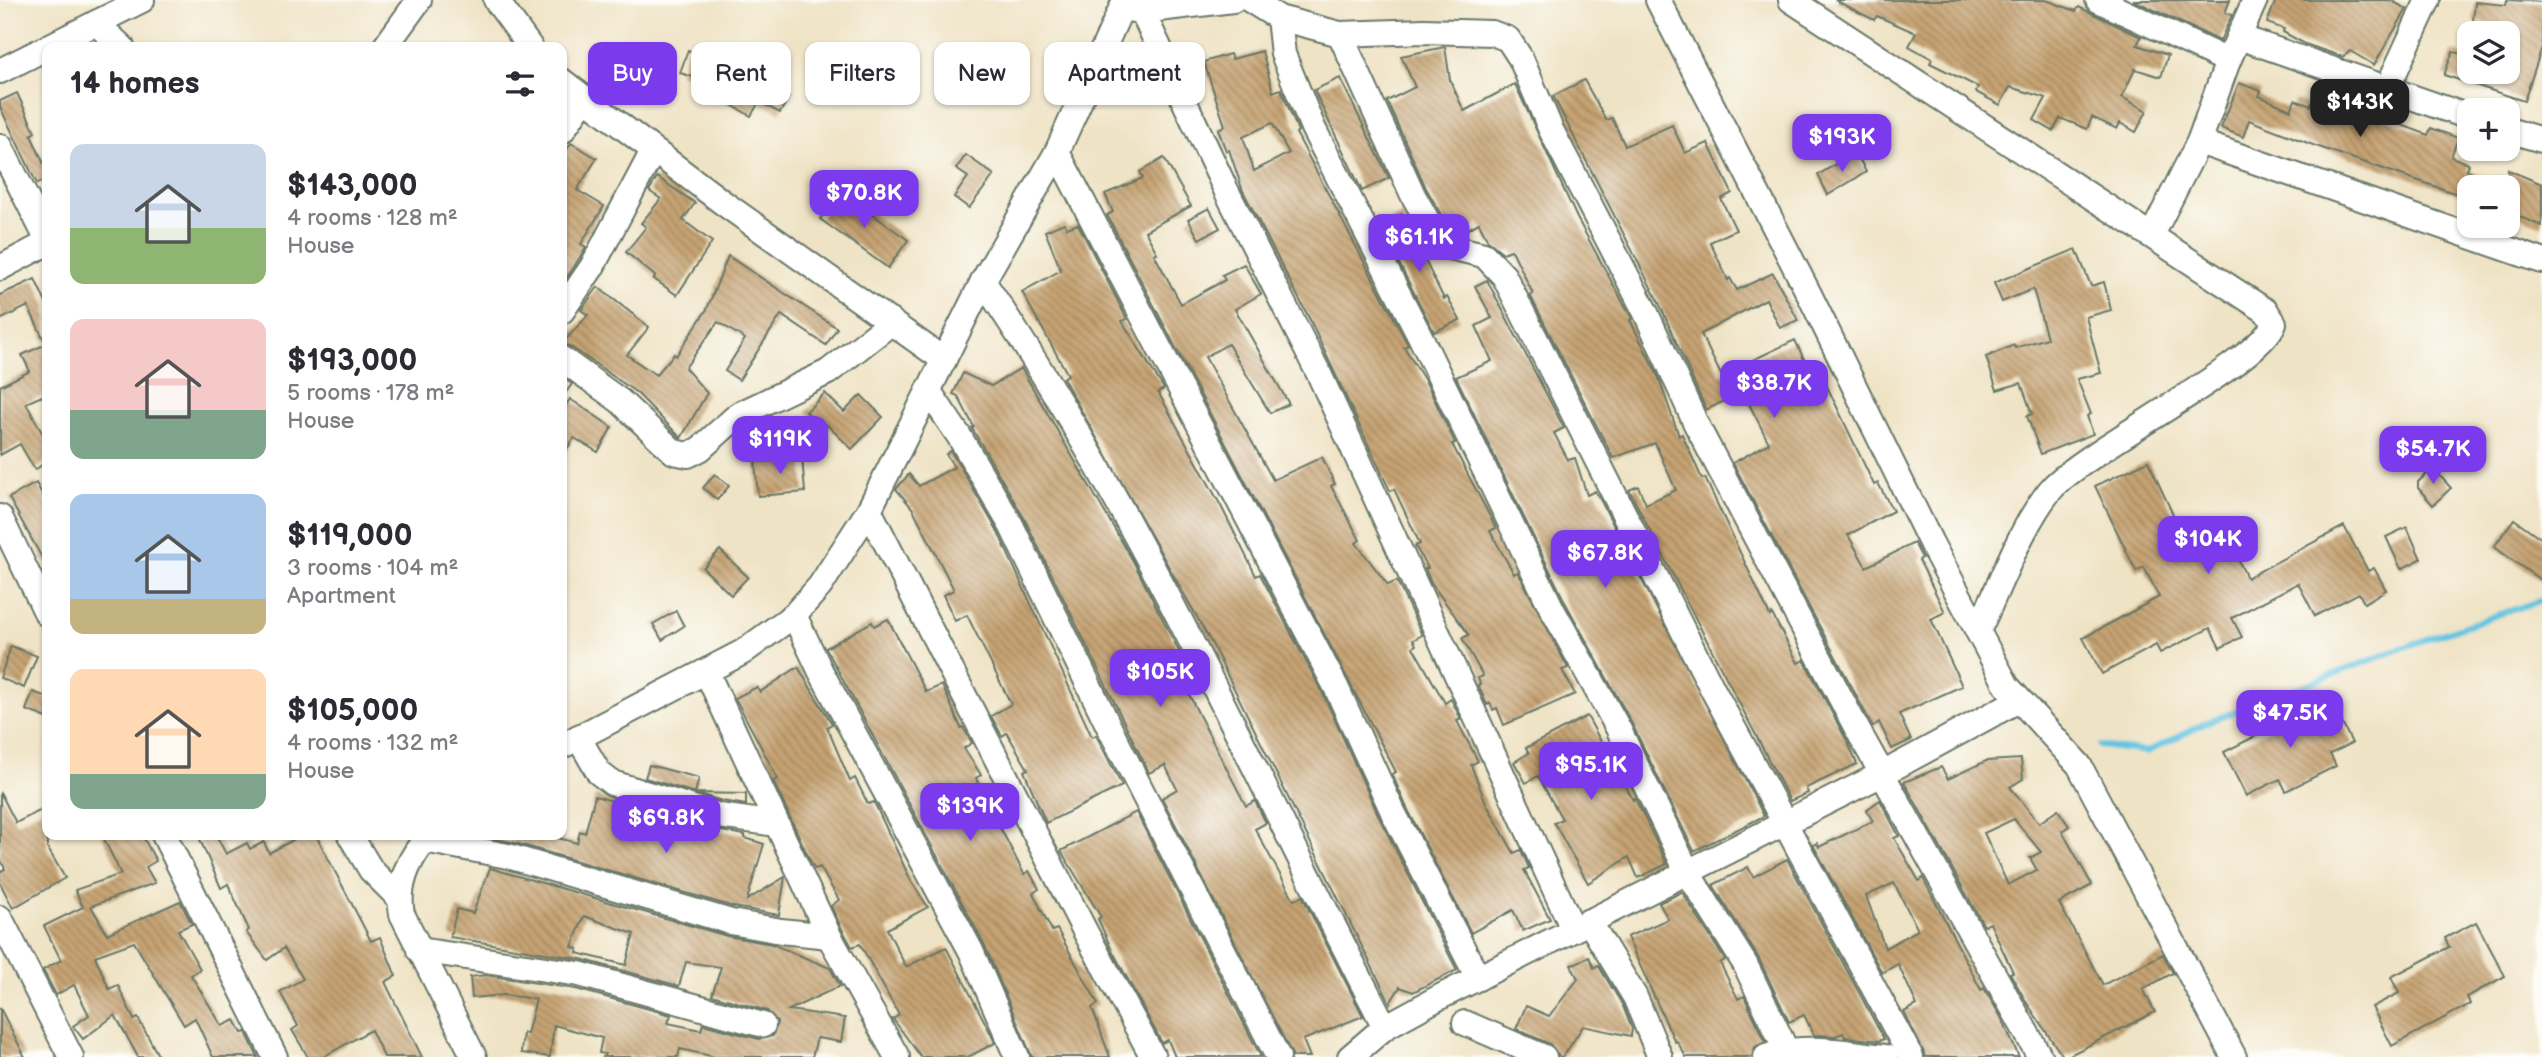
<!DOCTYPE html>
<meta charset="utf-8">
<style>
:root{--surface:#fff;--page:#f2f2f3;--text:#2b2b33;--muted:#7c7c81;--accent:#7c3aed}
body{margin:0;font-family:"Balsamiq Sans",sans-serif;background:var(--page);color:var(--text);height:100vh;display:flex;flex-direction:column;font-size:26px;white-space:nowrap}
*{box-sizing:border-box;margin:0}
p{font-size:23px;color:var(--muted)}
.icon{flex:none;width:38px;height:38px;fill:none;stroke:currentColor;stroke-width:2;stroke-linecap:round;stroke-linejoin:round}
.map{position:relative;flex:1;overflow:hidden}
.details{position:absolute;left:42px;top:42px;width:525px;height:798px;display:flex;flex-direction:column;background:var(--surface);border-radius:14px;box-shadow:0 2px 5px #0004}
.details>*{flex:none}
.guide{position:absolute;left:588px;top:42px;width:665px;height:63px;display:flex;gap:14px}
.buttons{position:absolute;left:2457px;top:21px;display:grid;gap:14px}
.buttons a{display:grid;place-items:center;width:63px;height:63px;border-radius:14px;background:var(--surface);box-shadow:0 2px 5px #0004;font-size:35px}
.price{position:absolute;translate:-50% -60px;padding:0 16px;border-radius:14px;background:var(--accent);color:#fff;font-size:23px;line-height:46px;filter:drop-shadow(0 2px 4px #0008)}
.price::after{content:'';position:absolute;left:50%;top:42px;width:21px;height:16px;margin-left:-10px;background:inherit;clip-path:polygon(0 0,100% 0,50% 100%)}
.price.active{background:#222;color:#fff}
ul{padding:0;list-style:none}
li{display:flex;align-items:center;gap:21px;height:175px;padding:0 28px}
li span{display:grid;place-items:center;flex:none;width:196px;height:140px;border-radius:14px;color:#555}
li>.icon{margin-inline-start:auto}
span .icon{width:84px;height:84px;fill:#fffc;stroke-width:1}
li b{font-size:30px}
h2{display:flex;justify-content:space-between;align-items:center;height:84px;padding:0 28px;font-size:30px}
.tag{padding:0 24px;border-radius:14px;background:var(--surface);box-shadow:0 2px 5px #0004;font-size:24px;line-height:63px}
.tag.active{background:var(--accent);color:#fff}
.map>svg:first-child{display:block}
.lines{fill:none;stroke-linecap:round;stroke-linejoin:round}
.stream{stroke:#62c4e1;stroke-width:6}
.building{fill:url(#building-back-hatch);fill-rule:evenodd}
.minor-casing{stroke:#687767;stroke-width:28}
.minor{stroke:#fff;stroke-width:24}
</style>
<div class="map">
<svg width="2542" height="1057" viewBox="0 0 2542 1057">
<defs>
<pattern id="building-back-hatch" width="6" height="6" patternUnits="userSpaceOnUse" patternTransform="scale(1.75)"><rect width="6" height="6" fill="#c6a373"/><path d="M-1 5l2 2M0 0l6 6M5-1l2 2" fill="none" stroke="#a0865f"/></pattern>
</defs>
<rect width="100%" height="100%" fill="#fdfcf7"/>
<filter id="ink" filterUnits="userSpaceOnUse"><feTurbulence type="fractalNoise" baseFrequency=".0143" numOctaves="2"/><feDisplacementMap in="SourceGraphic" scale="14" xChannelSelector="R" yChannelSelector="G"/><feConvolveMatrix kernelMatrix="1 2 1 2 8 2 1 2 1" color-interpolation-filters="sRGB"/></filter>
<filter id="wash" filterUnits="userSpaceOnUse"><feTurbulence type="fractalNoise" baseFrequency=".00686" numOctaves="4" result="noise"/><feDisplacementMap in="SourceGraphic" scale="28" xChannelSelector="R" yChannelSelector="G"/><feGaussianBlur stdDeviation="1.57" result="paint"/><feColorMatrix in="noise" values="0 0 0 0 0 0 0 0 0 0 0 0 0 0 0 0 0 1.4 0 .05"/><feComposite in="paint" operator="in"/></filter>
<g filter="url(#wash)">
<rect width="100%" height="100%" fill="#efe3c5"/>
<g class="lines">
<path class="stream" d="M2100,746L2147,752L2210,721L2429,638L2542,600"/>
</g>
<g id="blocks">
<g class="building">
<path d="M1835,0H2046L2076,11L2079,7L2141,37L2137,45L2168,55L2161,77L2135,69L2122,97L2147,111L2136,132L2120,123L2117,129L2092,117L2087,129L2060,118L2053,131L2034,120L2046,98L2010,87L2000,105L1976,92L1978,87L1930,63L1932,59L1909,46L1916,33L1877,16L1874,20Z"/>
<path d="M2133,0H2230L2225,13L2232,15L2220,41Z"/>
<path d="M2276,0H2390L2407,9L2374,65L2350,51L2343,57L2305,44L2283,32L2284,29L2267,23Z"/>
<path d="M2507,0L2542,2V47L2524,101L2444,75L2453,51L2469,57V72H2508V27L2473,21L2475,2L2506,5Z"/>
<path d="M1445,47L1450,80L1464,111L1515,84L1577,218L1632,319L1630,320L1658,376L1679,436L1682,434L1702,479L1705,478L1770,616L1772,614L1798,663L1804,660L1848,743L1857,764L1806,788L1808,793L1790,801L1629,490L1638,486L1646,504L1676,490L1655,443L1613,458L1530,295L1533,294L1513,252L1511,250L1503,253L1488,241L1479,223L1459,234L1451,232L1426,188L1387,101L1415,87L1401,56Z"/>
<path d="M688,50L707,57L700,79L680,73Z"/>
<path d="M1262,51L1273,92L1281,89L1298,131L1296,133L1406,341L1408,345L1404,347L1427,384L1455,443L1452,444L1496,528L1490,531L1514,574L1518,572L1568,668L1562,670L1575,694L1504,725L1497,708L1493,710L1490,703L1487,705L1478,685L1480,684L1478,678L1483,676L1462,638L1469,635L1431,583L1425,569L1428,568L1415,546L1420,544L1394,489L1390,491L1309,318L1243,191L1229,150L1226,151L1218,129L1225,126L1204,62L1230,54L1232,59ZM1272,123L1289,153L1254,171L1243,137Z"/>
<path d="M746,52L773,68L770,74L788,83L783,93L789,97L780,113L759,102L751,116L719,98Z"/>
<path d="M828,52L901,61L899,79L826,71Z"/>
<path d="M633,60L654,74L641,92L621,79Z"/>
<path d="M1340,78L1389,178L1362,191L1314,90Z"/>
<path d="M1584,80L1606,120L1612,118L1625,146L1672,125L1685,153L1708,143L1732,193L1721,199L1736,230L1710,242L1728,280L1730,278L1737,290L1773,273L1798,320L1780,328L1766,299L1701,334L1721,375L1795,340L1810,372L1816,368L1825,382L1874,485L1878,483L1893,511L1848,535L1866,567L1914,543L1922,558L1919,560L1945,612L1931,619L1962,686L1899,714L1911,740L1892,749L1879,722L1873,727L1733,463L1769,443L1743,392L1706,410L1659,303L1553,96Z"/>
<path d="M2239,83L2261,91L2259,96L2291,110L2295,100L2311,106L2314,97L2331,104L2333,99L2428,135L2431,128L2458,138L2451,157L2469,164L2467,170L2507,187H2469V198L2313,145L2249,120L2243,137L2221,128Z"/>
<path d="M17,93L35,132L31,135L47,171V179L37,184L0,107V101Z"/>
<path d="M571,143L597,158L577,190L604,206L581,244L586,247L579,259L562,285V158Z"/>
<path d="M1856,152L1866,172L1828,195L1818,175Z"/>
<path d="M966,155L994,175L969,208L954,197L968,177L956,169Z"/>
<path d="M1164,158L1191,206L1145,231L1157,253L1154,254L1181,304L1225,280L1222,275L1244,264L1261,294L1235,309L1289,404L1270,413L1228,344L1205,357L1273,480L1322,457L1335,484L1331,486L1360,540L1356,543L1388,585L1397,581L1422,635L1413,640L1416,645L1413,647L1445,703L1451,699L1461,719L1457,721L1478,761L1471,765L1486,803L1514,853L1521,850L1529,868L1524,870L1550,919L1523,931L1513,910L1471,933L1406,806L1392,774L1396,772L1107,215L1113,212L1105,194L1143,178L1140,172Z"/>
<path d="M2508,170L2542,184V226L2508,212Z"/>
<path d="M657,177L695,203L683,220L712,242L677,295L654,279L655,276L626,252L646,227L641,223L661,199L649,191Z"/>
<path d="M840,191L908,240L888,268L820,219Z"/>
<path d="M1209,208L1220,228L1199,239L1188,219Z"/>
<path d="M1402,214L1444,299L1447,297L1460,320L1434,332L1380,226Z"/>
<path d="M1064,223L1067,228L1078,224L1127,319L1122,321L1164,389L1158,392L1221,506L1256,576L1260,574L1323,694L1380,819L1457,970L1413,992L1400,987L1390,1003L1212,644L1063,378L1068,375L1022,292L1061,270L1045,231Z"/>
<path d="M2076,249L2091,286L2104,282L2111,310L2086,317L2101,373L2077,379L2091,414L2087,416L2093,434L2041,454L2027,416L2032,414L2021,383L1997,390L1986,357L2014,345L2015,348L2047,338L2033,289L2002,302L1994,283Z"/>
<path d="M728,256L837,328L826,345L781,315L739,380L725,371L745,339L718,322L685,368L707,393L681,438L637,393L571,347L562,344L588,315L581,310L598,287L649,327L627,355L656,375L674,354L676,356L707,309Z"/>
<path d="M35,279L47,305V407L42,396L26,403L47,442V461L35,470L20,444L0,455V386L30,371L22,355L46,344L28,306L0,320V295Z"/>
<path d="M1487,280L1564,428L1554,433L1568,460L1575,458L1587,495L1595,491L1602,503L1764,816L1694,851L1631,722L1565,602L1456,377L1492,361L1476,326L1492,318L1475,286Z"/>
<path d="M1021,368L1133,561L1184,661L1179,664L1187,680L1183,682L1199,715L1246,806L1255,801L1266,823L1255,829L1294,900L1302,896L1363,1016L1303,1040L1310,1057H1293L1162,798L1177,789L1165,765L1149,773L1024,518L972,428L974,427L958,396L953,394L963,373L991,386Z"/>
<path d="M562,377L572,384L562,398Z"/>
<path d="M825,393L844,412L861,395L883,417L852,449L827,425L824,428L806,412Z"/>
<path d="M570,399L612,427L598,452L574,438L562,457V411Z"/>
<path d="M771,416L781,435L762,445L752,426Z"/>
<path d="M951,451L998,532L1092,737L1096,735L1122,786L1046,823L1024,771L1028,769L1007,733L1002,736L991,716L1011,704L967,615L955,621L943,595L954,590L913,509L896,489L909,474L919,486L954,467L946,454Z"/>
<path d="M802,457L805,492L758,496L755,461Z"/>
<path d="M2148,461L2191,553L2201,548L2207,559L2232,547L2247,578L2344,526L2368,571L2374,568L2386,590L2364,603L2359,593L2315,616L2298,583L2232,618L2242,637L2220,648L2210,628L2160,653L2156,645L2102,674L2083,638L2159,597L2144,567L2136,571L2095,486Z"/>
<path d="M2433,468L2451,488L2433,505L2418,488V482Z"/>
<path d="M715,474L729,486L717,500L703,488Z"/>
<path d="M36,483L47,503V567L9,498Z"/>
<path d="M2514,519L2542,539V581L2494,547Z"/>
<path d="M2407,527L2421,559L2401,569L2386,537Z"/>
<path d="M720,550L748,577L731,595L703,568Z"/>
<path d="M676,611L684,626L662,640L653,624Z"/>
<path d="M888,619L926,692L942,685L961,728L963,727L972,743L964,748L981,775L976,778L982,792L1024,874L1029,871L1039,889L1033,893L1052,931L1057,929L1098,1004L1092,1008L1110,1057H1032L984,944L826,648L872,622L874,626Z"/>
<path d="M11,646L37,656L24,688L0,678Z"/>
<path d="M798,667L832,724L827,727L850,781L855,778L868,804L874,802L911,881L928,907L887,929L906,967L946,947L991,1034L995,1043L968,1057H921L893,1019L899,1015L860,944L852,947L842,929L831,906L839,900L820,867L815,869L809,858L773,781L778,779L735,698L757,687L760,692Z"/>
<path d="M33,692L47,697V718L26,710Z"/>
<path d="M2330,699L2352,743L2330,754L2336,766L2286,791L2280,779L2246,796L2224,752Z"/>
<path d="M1587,716L1633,800L1635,798L1667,864L1638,878L1629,857L1588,883L1554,823L1562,819L1538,776L1526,783L1514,762L1529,753L1526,748Z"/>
<path d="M2021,759L2023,779L2010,787L2039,823L2058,810L2069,826L2062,831L2092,885L2059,903L2103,985L2163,954L2173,973L2143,989L2155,1012L2066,1057H2063L2027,1003L2010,973L2013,972L1990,923L1984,926L1904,782L1941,767L1948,779L1986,761ZM2014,819L2041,852L2030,858L2037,870L2008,885L1984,833Z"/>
<path d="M649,765L699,778L695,793L746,794V805L722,801L645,778Z"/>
<path d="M0,792L16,823L47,807V847L65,878L13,908L0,883V872L5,869L0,858Z"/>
<path d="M595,796L715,830L745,835V838L764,844L747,900L785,877L779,915L734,907L512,842L476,835H547L577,843L580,831L585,833Z"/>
<path d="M1880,800L1899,836L1894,838L1919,881L1923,878L1981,990L1984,988L2001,1017L2019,1057H1926L1904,1012L1917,1005L1898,964L1882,973L1813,845L1817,843L1819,847L1873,821L1866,810ZM1894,883L1918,930L1885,948L1866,896Z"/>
<path d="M1136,812L1261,1057H1175L1168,1040L1162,1043L1111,948L1098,919L1101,917L1061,851Z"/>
<path d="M102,835H142L156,861L146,867L155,883L91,906L107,934L180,901L192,924L178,930L200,969L191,975L222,1026L235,1020L242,1033L246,1032L258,1057H213L195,1018L184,1025L134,942L95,956L109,989L118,985L134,1020L138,1018L159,1057H138L115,1015L83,1039L73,1026L89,1015L74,985L56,995L43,970L61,960L44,926L83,907L75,890L121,874Z"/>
<path d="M198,835H216L226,854L247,843L250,849L264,842L269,853L302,835H316L371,941L380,937L396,976L385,982L422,1057H384L371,1030L323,1057H308L292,1030L298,1026L280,992L303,979L284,948L267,960L246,932L249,930L228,884L221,888Z"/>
<path d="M1787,859L1884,1039L1879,1041L1845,1037L1843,1033L1836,1036L1814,1035L1804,1015L1789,1022L1758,957L1713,885L1748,867L1753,877Z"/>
<path d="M490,868L727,936L772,944L830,968L840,986L789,1010L845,1018L841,1042L817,1038L812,1057H715L680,1049L678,1057H603L605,1054L599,1053L602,1038L554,1025L550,1057L521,1053L523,1033L527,1034L536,999L504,995L472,998L470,977L486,975L576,989L671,1015L668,1023L701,1030L703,1024L759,1039L773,1036L777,1022L767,1011L712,995L721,967L686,962L679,986L581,959L450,937L457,909L473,913ZM584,916L634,934L626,965L577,953L578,949L572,947Z"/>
<path d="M1682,892L1725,960L1720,963L1738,999L1744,996L1766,1042L1755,1047L1752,1057H1686L1677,1041L1675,1042L1627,937L1668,919L1659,903Z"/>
<path d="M2476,922L2505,976L2467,997L2470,1004L2392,1046L2372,1007L2399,993L2391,977L2449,947L2445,938Z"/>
<path d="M1589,957L1594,968L1598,965L1622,1004L1632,1029L1631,1036L1583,1026L1563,1057H1560L1550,1044L1516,1029L1526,1006L1549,1016L1578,979L1571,965Z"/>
<path d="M0,1008L25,1057H0Z"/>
</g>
</g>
</g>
<g filter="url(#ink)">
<use href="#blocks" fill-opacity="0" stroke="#687767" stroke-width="2"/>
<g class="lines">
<g class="minor-casing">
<g id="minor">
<path d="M496,0L530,47"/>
<path d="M1250,0L1279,18L1340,34L1424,31L1492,33L1508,39L1521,59L1551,130L1646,313L1696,424L1856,727L2040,1057"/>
<path d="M1658,0L1810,296L1931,543L2007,686L2079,765L2234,1057"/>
<path d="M1791,0L2266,311L2274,323C2262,361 2095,445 2054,486C2024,518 1998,590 1978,631"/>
<path d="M2098,0L2228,61"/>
<path d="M1127,9L1142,11L1233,0"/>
<path d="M1142,11L1226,190L1320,376L1573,929"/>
<path d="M1279,18L1283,54L1313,128L1419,334L1552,609L1618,728L1688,873L1745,964L1786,1050"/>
<path d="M96,23L122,47"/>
<path d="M1340,34L1413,195L1441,245L1484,255L1504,276L1714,692L1911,1057"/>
<path d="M2239,37L2469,117"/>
<path d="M385,47L419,0"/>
<path d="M0,71L142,0"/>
<path d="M562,81L722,202L944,360"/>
<path d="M2386,91L2428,0"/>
<path d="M2508,130L2542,140"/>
<path d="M562,131L584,99"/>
<path d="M2199,142L2542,261"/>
<path d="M0,146L47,239"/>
<path d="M1057,152L1336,687L1393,812L1478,978"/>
<path d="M2152,235L2199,142L2228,61L2255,0"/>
<path d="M0,268L47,243"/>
<path d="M983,281C1142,516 1255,777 1385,1027"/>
<path d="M562,311L592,267L653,151"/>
<path d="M562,359L620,401L674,452L688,455L700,449L738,415L828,372L892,322"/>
<path d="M930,393L959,436L1011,525L1110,729L1278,1057"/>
<path d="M869,510L1086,933L1153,1057"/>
<path d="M0,517L47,614"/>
<path d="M794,615L821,672L971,951L1017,1057"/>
<path d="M707,673L829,936L897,1057"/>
<path d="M578,737L599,773L612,783L719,816L776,824"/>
<path d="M562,746L743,652L794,615L820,586L869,510L983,281L1057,152L1125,0"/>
<path d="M164,835L275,1057"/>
<path d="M350,835L371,870L398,897"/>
<path d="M429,835C410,857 396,884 402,914L474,1057"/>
<path d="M424,840L508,856L731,922L781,931L829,936"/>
<path d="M0,918L71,1057"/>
<path d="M1589,921L1635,997L1660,1057"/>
<path d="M419,950L579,974L763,1025"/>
<path d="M1465,1023L1544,1057"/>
<path d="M1350,1057L1385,1027L1438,998L1884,773L2017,701"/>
<path d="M1766,1057C1804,1043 1846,1053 1885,1057"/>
</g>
</g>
<use href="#minor" class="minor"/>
</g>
</g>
</svg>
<div class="buttons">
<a><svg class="icon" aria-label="layers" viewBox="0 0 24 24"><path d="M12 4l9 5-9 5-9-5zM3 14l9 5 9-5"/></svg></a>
<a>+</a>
<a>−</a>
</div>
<b class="price active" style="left:2360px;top:139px">$143K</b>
<b class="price" style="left:1842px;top:174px">$193K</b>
<b class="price" style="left:864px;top:230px">$70.8K</b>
<b class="price" style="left:1419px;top:274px">$61.1K</b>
<b class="price" style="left:1774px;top:420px">$38.7K</b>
<b class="price" style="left:780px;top:476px">$119K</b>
<b class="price" style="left:2433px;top:486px">$54.7K</b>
<b class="price" style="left:2208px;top:576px">$104K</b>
<b class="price" style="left:1605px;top:590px">$67.8K</b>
<b class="price" style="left:1160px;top:709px">$105K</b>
<b class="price" style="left:2290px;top:750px">$47.5K</b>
<b class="price" style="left:1591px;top:802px">$95.1K</b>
<b class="price" style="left:970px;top:843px">$139K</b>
<b class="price" style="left:666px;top:855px">$69.8K</b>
<div class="guide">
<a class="tag active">Buy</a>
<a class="tag">Rent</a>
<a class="tag">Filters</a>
<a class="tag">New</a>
<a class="tag">Apartment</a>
</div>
<section class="details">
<h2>14 homes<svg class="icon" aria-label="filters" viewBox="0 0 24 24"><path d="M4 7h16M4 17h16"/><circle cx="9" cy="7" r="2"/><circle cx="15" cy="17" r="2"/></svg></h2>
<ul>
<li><span style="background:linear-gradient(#c9d6e8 60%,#8fb573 0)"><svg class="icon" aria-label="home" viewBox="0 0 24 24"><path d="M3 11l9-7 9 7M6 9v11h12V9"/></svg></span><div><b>$143,000</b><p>4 rooms · 128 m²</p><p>House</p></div></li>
<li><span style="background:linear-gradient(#f6c9c9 65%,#7fa58c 0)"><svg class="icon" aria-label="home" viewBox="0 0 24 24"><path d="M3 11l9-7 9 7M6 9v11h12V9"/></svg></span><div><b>$193,000</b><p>5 rooms · 178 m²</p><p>House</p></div></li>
<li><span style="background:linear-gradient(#a9c7e8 75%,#c2b280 0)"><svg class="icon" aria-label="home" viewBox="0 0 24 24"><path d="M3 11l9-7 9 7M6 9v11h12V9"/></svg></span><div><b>$119,000</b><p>3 rooms · 104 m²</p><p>Apartment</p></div></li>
<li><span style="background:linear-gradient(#ffd9b3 75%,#7fa58c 0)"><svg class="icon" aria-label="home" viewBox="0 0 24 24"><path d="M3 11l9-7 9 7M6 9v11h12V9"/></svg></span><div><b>$105,000</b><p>4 rooms · 132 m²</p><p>House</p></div></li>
</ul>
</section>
</div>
